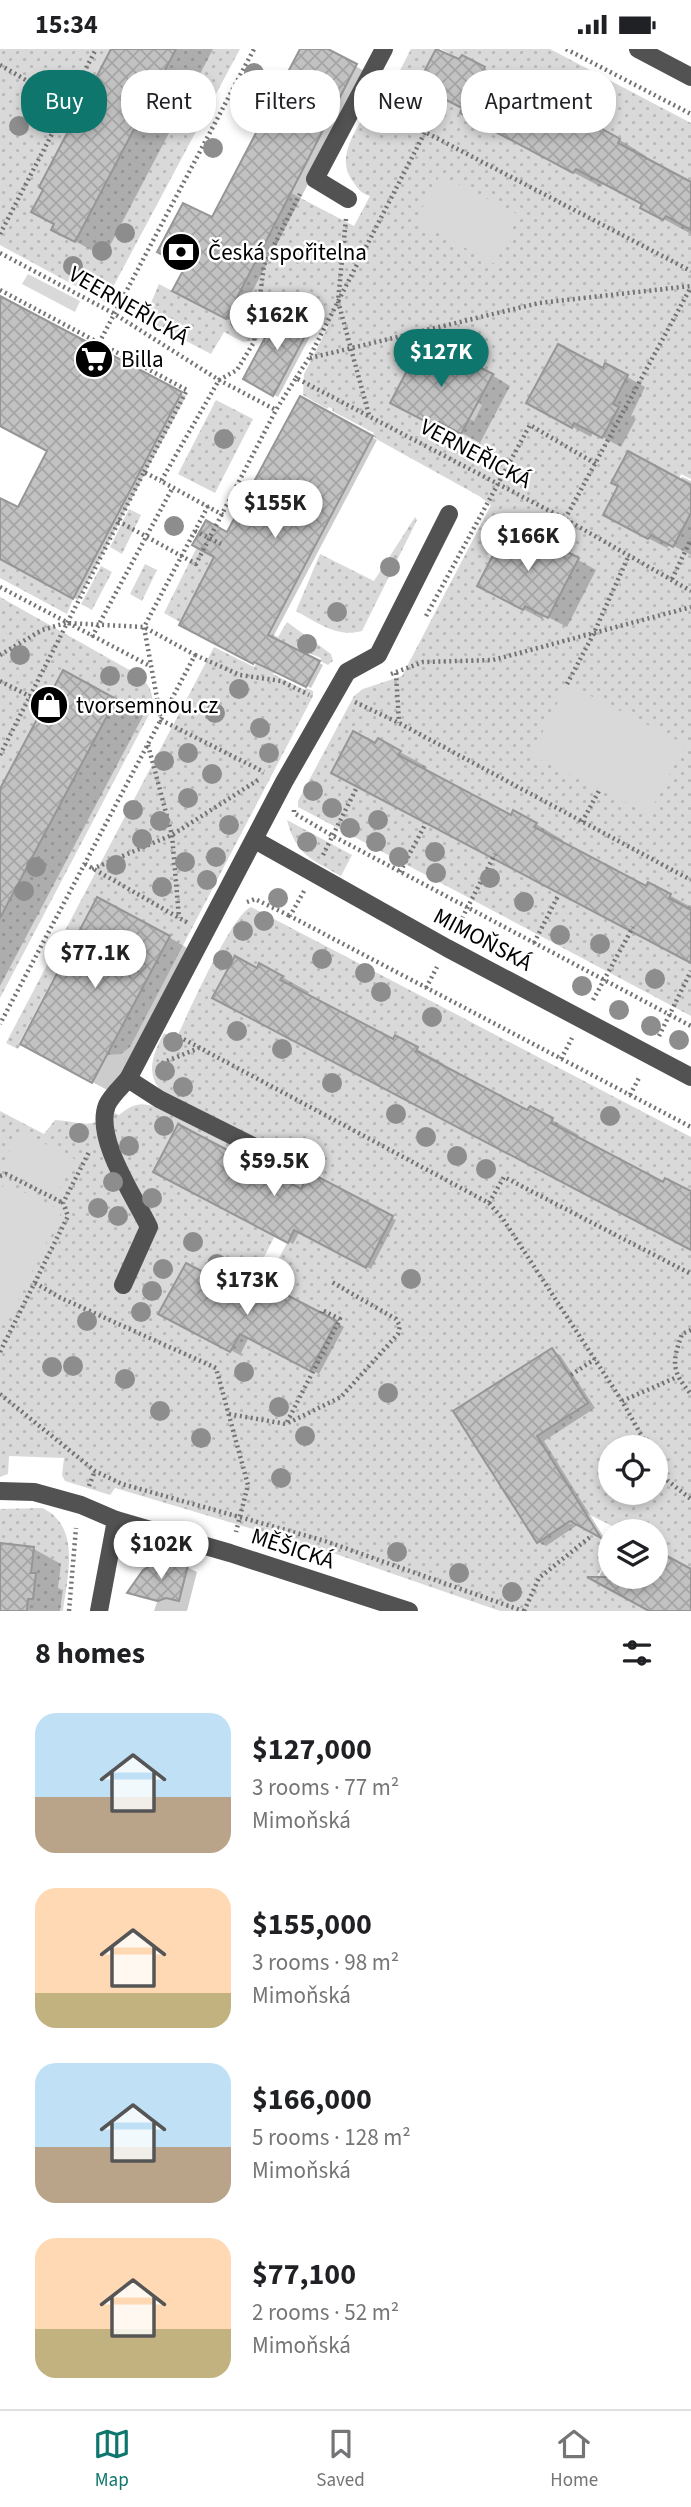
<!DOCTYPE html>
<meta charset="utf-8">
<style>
:root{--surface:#fff;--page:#f6f6f6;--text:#202124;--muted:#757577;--line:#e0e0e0;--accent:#0f766e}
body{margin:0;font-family:"Source Sans 3",sans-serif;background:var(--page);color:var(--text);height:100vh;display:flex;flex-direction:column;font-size:26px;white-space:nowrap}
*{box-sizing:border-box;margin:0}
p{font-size:23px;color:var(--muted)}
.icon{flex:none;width:38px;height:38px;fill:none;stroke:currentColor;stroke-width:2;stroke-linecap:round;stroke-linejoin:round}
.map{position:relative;height:1562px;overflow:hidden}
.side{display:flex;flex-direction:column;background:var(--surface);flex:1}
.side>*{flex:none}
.top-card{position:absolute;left:21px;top:21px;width:649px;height:63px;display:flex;gap:14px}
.controls{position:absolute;left:598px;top:1386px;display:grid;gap:14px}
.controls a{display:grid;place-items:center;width:70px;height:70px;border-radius:50%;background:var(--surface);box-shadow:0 4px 10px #0003;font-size:35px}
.price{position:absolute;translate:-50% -60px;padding:0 16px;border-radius:24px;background:#fff;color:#222;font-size:23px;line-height:46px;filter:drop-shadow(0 2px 4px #0008)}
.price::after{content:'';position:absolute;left:50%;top:42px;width:21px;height:16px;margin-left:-10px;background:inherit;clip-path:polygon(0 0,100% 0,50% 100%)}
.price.on{background:var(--accent);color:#fff}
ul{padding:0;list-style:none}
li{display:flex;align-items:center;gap:21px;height:175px;padding:0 35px}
li span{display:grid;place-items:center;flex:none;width:196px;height:140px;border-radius:21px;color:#555}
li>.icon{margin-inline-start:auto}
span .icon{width:84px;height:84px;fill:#fffc;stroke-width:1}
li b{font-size:30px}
h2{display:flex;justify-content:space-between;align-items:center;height:84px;padding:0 35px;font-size:30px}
.chip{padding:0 24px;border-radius:28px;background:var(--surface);box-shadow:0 4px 10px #0003;font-size:24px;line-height:63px}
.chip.on{background:var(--accent);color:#fff}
.status{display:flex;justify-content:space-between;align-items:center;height:49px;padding:0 35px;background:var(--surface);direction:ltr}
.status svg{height:19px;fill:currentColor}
.tab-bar{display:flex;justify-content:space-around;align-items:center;height:98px;border-top:2px solid var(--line);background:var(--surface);font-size:19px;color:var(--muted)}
.tab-bar a{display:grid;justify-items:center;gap:4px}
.tab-bar .on{color:var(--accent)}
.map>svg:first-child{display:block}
.grass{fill:url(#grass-dots);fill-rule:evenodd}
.garden{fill:#d9d9d9}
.shadow{fill:#0003}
.building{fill:url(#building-cross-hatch);stroke:#969696;stroke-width:2}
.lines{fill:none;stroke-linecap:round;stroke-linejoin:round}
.path{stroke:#747474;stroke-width:4.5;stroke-dasharray:2 3.5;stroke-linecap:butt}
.minor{stroke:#525252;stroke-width:18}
.tree{fill:#8d8d8d}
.labels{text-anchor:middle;stroke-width:5;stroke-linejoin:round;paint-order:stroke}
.poi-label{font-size:23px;fill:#000;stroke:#fff;text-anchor:start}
.street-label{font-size:23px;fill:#000;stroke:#fff}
</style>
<div class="status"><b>15:34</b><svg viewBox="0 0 49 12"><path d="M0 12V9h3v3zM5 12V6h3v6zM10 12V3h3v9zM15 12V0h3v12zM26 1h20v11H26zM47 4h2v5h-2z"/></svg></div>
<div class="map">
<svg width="691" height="1562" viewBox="0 0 691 1562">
<defs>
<pattern id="grass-dots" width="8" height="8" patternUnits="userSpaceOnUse" patternTransform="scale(1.75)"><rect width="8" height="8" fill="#d9d9d9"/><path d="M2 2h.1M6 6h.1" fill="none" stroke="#b8b8b8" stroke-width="1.8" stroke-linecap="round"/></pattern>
<pattern id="building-cross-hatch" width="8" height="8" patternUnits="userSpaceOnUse" patternTransform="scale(1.75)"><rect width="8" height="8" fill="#c2c2c2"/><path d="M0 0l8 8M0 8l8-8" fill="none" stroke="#a5a5a5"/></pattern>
</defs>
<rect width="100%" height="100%" fill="#fff"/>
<g class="grass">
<path d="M0,0H111L39,138L43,141L31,163L54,175L51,181L75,193L176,0H240L105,253L0,196Z"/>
<path d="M411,0H436L417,36L462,59L460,64L573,124L576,120L642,155L640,159L663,171L666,167L691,181V430L681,425L679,429L634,406L619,419L611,434L618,437L603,466L648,490L651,486L691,464V861L669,849L671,844L648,833L646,837L534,778L536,773L514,762L511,766L398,706L400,701L378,690L375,694L353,682L331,723L624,879L627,875L647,891L691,914V967L298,758V752L354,647L363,640L402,627L491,456L479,447L378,391L373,387L374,384L332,362L333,360L329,358L327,360L303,346L304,325L329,276L303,263L299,269L264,247L258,291L243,293L224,283L211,305L144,270L159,235L223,269L256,211L262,213L265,207L260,204L291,144L354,177L370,147C362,145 359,141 354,134C334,109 356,83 368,59L383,54ZM422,294L467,317L470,313L492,325L478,353L482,356L474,372L469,370L461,385L439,373L436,377L390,353ZM558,295L603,319L605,314L628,326L613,355L619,358L610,375L604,372L596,386L574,374L572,378L526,354ZM495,491L553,501L556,497L579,509L548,569L525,557L522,561L477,537L491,510L487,507Z"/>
<path d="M441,0H550L691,74V133L618,94L620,89L597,78L594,82L483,22L485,18L462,6L459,10Z"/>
<path d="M216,351L253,370L215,444L178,425Z"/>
<path d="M129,460L141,466L122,505L110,498Z"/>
<path d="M415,468L417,471L362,582C337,589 318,574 296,562L320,505L374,532Z"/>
<path d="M197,498L214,508L180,573L164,564Z"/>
<path d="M0,511L73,550L67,565L0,529Z"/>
<path d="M145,515L157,521L142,552L130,545Z"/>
<path d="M101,517L112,523L92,561L81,555Z"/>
<path d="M0,548L133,623C148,633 153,640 153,658L0,949V869L116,650L63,622L0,740Z"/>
<path d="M287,573L331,605L333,612L328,616L320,612L321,609L288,595L273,625L305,641L306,639L313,642V647L130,998L121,1005L107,1006L169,887L118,859L116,861L95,850L19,994L21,996L18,1000L6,994L214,598L254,618L272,585L278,588Z"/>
<path d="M287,771L352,806L341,827C311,810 296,806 287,771Z"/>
<path d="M251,858L691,1088V1148L689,1141L666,1129L663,1133L551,1074L530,1057L527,1061L416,1002L418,998L395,986L393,990L280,931L283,926L260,914L257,919L235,907L213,948L691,1201V1520L656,1501V1482H622L584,1463L510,1345L587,1354L551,1299L454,1362L536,1493C546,1488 555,1479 565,1475C576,1471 601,1490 611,1496V1502L595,1532L649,1562H500L330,1503L115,1439L110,1446L65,1432L62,1426L64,1409L9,1407L8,1425L0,1428V1062L44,1085L55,1071C85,1073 85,1081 115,1064L119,1066C131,1056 140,1052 155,1058L162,1043C144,1024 154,1003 164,984L176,990C187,967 232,865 251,858ZM178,1075L275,1126L289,1162L311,1121L323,1126V1130L393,1167L365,1218L294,1181L265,1235L336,1272L310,1321L240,1285L230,1303L159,1265L186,1214L245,1245L281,1175L250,1174L153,1123ZM611,1398H656V1444H611Z"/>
<path d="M42,1459C82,1477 67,1529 63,1562H27L28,1550H33L36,1525L31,1524L34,1499L0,1494V1460Z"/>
</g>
<g class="garden">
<path d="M440,126L519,166L495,215L415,172Z"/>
<path d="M28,225L80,252L75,263L22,235Z"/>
<path d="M567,635L685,695L649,765L531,706Z"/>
<path d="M20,1082L75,1110L56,1147L1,1119Z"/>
<path d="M5,1134L62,1162L5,1277L0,1274V1142Z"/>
</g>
<g class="shadow">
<path d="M113,0H213L104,208L53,180Z"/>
<path d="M302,0H325L366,23L236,274L184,247L187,217Z"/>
<path d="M438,1L460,12L484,19L511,35L509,38L595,84L597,80L620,91L646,107L645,110L691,135V185L642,158L644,155L603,134L601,138L489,79L464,60L419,35Z"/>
<path d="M0,249L186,347L78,551L0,508V451L19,460L49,402L0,375Z"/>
<path d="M282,262L314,280L278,348L245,330Z"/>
<path d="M606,316L645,338L631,367L636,370L621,398L593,383L591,388L547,364L603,321Z"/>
<path d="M468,319L492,326L510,337L480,394L458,382L455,387L410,363Z"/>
<path d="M300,350L377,391L272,590L323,616L311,639L259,614L258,616L182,575Z"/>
<path d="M682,428L691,432V506L670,495L667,499L623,476L620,437L680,432Z"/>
<path d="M557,499L596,521L567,578L544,566L542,570L498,547L554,504Z"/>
<path d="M115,651L143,667L0,937V743Z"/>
<path d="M376,696L400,703L427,718L425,722L512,768L536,775L563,791L561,794L646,839L649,835L691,858V913Z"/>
<path d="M169,888L187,899L111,1043L40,1005Z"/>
<path d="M258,921L282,928L309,943L307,947L393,993L396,988L417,1000L444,1015L443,1018L528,1064L552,1071L579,1086L577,1089L664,1135L691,1144V1201L241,963Z"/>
<path d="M155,1122L301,1142L310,1125L396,1171L371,1220L300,1182L293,1195Z"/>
<path d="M246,1248L336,1273L344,1278L319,1325L249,1288L240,1306L161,1264Z"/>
<path d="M552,1301L560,1306L595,1359L544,1392L605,1490L579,1475L546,1497L538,1493L456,1363Z"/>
<path d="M0,1496L34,1500L61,1515L58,1539L63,1541L60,1562H0Z"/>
<path d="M611,1506V1528H656L691,1522V1562H652L597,1531Z"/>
<path d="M187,1518L197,1523L187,1562H154L157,1553L138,1548L129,1543Z"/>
</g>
<g class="building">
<path d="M111,0H176L75,193L51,181L54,175L31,163L43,141L39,138Z"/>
<path d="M300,0H328L357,15L226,270L172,242L185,218L157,203L183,154L212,168Z"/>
<path d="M436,0L459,10L462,6L485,18L483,22L594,82L597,77L620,90L618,94L691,133V181L666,167L663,171L640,159L642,155L576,120L573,124L460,64L462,59L417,36Z"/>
<path d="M0,247L182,343L73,550L0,510V449L18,458L47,402L0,377Z"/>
<path d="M281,259L311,276L273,347L243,330Z"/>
<path d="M422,293L467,317L470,313L493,325L461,385L439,373L436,378L390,354Z"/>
<path d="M558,295L603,319L605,314L628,326L613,355L619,358L602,389L574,374L572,379L526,354Z"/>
<path d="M300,347L373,387L268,586L320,612L306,638L254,613L253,615L179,576L214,508L192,496L206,471L227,483Z"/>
<path d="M628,402L691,436V464L673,498L651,486L648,490L603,466L618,437L611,434Z"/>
<path d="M508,477L553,501L556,497L579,509L548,569L525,557L523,561L477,537Z"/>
<path d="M63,621L116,650L0,869V740Z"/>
<path d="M353,682L375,694L378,689L401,702L398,706L511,766L513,761L537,774L534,778L646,837L648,833L671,845L669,849L691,861V914L331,724Z"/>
<path d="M97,848L170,887L92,1034L20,995Z"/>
<path d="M235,907L257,919L259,914L283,927L280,931L393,990L395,986L418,998L416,1002L527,1061L530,1057L553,1069L551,1074L663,1133L665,1129L691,1142V1201L212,949Z"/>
<path d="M178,1075L301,1140L309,1123L393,1167L366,1219L294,1181L288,1194L153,1123Z"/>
<path d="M186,1214L245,1245L254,1229L337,1272L310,1322L240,1285L230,1303L158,1265Z"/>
<path d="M552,1299L588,1354L537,1387L601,1489L570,1472L537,1494L453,1362Z"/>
<path d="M0,1494L34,1498L31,1524H36L33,1550H28L27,1562H0Z"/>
<path d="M656,1501L691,1520V1562H649L587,1528H656Z"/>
<path d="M168,1510L188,1516L179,1552L166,1549L158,1552L127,1544L143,1521L158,1512Z"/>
</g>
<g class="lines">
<g class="path">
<path d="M566,0L691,65"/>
<path d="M0,16L67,55"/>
<path d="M379,58L425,83"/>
<path d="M346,170L338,252L369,366"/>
<path d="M0,185L96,0"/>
<path d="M0,204L113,264L219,331L276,361"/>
<path d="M0,241L187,341L144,423"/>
<path d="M99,294L254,0"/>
<path d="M310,309L539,254L691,237"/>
<path d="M296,329L309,309L425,83L691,222"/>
<path d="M208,457L144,578L161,671L264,723"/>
<path d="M223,466L161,432L219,331L237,321L254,293L264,216L300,145"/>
<path d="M565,470L691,238"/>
<path d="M118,472L196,515L276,361L296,329L565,470L691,542"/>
<path d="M195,482L221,495"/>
<path d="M672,530L691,490"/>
<path d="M0,538L150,617"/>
<path d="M426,567L530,376L596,415"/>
<path d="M92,588L173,438"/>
<path d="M0,606L42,581L66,574L144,578L195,606L0,975"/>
<path d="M195,606L240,626L281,632L309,646"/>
<path d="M396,624L399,674"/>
<path d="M391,625L423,613L493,611L691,558"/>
<path d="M0,632L31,648"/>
<path d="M567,635L593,586L629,506"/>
<path d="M355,653L399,674L691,831"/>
<path d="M148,696L172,786L179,869"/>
<path d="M0,706L144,423L161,432"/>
<path d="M294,761V764L333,787L691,977"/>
<path d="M582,773L600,740"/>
<path d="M323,806L357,738"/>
<path d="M85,815L188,874"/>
<path d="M92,820L172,786L258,731"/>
<path d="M400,823L426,774"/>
<path d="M304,842L290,867L691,1078"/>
<path d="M247,853L255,850L290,867"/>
<path d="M457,879L495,805"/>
<path d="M534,894L559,845"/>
<path d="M426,939L437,918"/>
<path d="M593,951L633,878"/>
<path d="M174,985L489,1154L504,1128L691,1225"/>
<path d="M659,987L691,922"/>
<path d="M561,1010L572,989"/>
<path d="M162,1014L199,999"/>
<path d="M630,1046L640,1027"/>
<path d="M0,1127L6,1125L63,1154"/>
<path d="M489,1154L503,1170L622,1352L648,1398"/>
<path d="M35,1234L61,1249L216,1319L248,1436L236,1483"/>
<path d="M691,1281L682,1285C672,1313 671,1322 691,1345"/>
<path d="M0,1303L68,1167L63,1154L89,1103"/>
<path d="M571,1326L595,1310"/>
<path d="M0,1345L95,1422L122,1435L325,1492L523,1562"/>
<path d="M622,1352L677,1328"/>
<path d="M229,1365L286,1375L341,1348L398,1285L400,1277L396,1270L330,1232"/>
<path d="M287,1373L340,1270L322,1261L321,1264"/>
<path d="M656,1412L668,1432L691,1450"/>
<path d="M89,1437L95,1422"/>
<path d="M69,1562L76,1479"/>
<path d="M524,1562L539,1529L590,1488"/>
</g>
<g class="minor">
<path d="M638,0L691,28"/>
<path d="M348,150L315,130L384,0"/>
<path d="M255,791L447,899L691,1028"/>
<path d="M128,1030L159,1050L295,1118"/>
<path d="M123,1236L149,1178C134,1147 94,1089 107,1056C111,1047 121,1038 128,1030L284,733L347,623L378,606L449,465"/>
<path d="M0,1442L34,1443L81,1456L116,1471L230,1504L409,1562"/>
<path d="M99,1562L116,1471"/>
</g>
</g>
<g class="tree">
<circle cx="254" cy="24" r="10"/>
<circle cx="242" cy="46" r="10"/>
<circle cx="19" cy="77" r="10"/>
<circle cx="213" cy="99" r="10"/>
<circle cx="125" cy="184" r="10"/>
<circle cx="102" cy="202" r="10"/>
<circle cx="73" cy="217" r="10"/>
<circle cx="240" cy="272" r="10"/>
<circle cx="224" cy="390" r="10"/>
<circle cx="174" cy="477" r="10"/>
<circle cx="390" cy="518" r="10"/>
<circle cx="337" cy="563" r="10"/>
<circle cx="307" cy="595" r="10"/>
<circle cx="20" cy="606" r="10"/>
<circle cx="110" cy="627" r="10"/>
<circle cx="137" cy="628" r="10"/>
<circle cx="239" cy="640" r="10"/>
<circle cx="215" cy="664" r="10"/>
<circle cx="260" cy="679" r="10"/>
<circle cx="188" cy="704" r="10"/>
<circle cx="269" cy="704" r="10"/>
<circle cx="164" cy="712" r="10"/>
<circle cx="212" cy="725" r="10"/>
<circle cx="313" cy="742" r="10"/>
<circle cx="188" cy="749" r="10"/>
<circle cx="332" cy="759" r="10"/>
<circle cx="133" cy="761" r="10"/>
<circle cx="378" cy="771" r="10"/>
<circle cx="160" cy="772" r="10"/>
<circle cx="229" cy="776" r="10"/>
<circle cx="350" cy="779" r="10"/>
<circle cx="142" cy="790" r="10"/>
<circle cx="307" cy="793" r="10"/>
<circle cx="376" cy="793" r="10"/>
<circle cx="435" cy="803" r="10"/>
<circle cx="216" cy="808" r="10"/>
<circle cx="399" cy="808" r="10"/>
<circle cx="185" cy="813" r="10"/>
<circle cx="116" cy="816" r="10"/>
<circle cx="36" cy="818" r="10"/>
<circle cx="436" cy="824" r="10"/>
<circle cx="490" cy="829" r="10"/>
<circle cx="207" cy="831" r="10"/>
<circle cx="162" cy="838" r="10"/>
<circle cx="24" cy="842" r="10"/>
<circle cx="278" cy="849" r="10"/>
<circle cx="524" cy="853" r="10"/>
<circle cx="264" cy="872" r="10"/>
<circle cx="243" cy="882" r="10"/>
<circle cx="560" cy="886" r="10"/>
<circle cx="600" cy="895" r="10"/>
<circle cx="322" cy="910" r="10"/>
<circle cx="223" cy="911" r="10"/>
<circle cx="365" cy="924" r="10"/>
<circle cx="655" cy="930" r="10"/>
<circle cx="582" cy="937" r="10"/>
<circle cx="381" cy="943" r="10"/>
<circle cx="619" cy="961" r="10"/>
<circle cx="432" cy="968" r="10"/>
<circle cx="651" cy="977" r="10"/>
<circle cx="237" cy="982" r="10"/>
<circle cx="679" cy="991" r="10"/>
<circle cx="173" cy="993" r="10"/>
<circle cx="282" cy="1000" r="10"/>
<circle cx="165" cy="1022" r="10"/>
<circle cx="332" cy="1034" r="10"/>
<circle cx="183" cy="1038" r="10"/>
<circle cx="396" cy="1065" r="10"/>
<circle cx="610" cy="1067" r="10"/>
<circle cx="164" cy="1077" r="10"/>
<circle cx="79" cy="1084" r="10"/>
<circle cx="426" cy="1088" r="10"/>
<circle cx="129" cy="1097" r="10"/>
<circle cx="457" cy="1107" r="10"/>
<circle cx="486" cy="1120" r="10"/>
<circle cx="113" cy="1133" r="10"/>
<circle cx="152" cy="1149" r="10"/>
<circle cx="98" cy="1159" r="10"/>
<circle cx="118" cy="1167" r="10"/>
<circle cx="193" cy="1193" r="10"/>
<circle cx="217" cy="1215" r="10"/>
<circle cx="163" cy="1220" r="10"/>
<circle cx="238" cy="1220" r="10"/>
<circle cx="411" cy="1230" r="10"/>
<circle cx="152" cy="1242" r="10"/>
<circle cx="141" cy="1263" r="10"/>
<circle cx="87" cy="1272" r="10"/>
<circle cx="73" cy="1317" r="10"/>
<circle cx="52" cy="1318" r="10"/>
<circle cx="244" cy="1323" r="10"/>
<circle cx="125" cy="1330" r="10"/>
<circle cx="388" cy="1344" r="10"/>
<circle cx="279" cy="1358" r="10"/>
<circle cx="160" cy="1362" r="10"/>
<circle cx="305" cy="1387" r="10"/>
<circle cx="201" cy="1389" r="10"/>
<circle cx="281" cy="1429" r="10"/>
<circle cx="397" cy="1503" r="10"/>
<circle cx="459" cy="1524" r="10"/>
<circle cx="512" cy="1543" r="10"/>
</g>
<defs>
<g id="bank-disc" transform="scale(2.0125)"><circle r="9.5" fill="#000" stroke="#fff"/><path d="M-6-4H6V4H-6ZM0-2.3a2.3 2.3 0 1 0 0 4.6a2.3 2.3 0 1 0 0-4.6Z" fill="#fff"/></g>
<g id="supermarket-disc" transform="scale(2.0125)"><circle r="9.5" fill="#000" stroke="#fff"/><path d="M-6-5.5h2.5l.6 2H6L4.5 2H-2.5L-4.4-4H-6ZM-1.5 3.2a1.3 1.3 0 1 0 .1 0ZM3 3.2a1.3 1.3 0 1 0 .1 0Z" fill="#fff"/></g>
<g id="shop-disc" transform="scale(2.0125)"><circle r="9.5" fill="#000" stroke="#fff"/><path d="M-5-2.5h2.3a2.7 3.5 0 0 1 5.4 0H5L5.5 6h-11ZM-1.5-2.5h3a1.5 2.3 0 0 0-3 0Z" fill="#fff"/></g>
</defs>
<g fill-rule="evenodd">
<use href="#bank-disc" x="181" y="203"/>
<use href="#supermarket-disc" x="94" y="310"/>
<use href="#shop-disc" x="49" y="656"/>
</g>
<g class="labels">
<g class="poi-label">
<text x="208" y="211">Česká spořitelna</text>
<text x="121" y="318">Billa</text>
<text x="76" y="664">tvorsemnou.cz</text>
</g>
<g class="street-label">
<text transform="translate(129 256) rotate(30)" y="8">VEERNEŘICKÁ</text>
<text transform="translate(476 404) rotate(28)" y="8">VERNEŘICKÁ</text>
<text transform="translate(483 890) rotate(28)" y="8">MIMOŇSKÁ</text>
<text transform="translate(293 1499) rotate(18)" y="8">MĚŠICKÁ</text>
</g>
</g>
</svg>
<div class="controls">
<a><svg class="icon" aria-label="locate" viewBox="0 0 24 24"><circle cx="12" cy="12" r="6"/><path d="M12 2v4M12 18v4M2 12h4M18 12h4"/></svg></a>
<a><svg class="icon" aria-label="layers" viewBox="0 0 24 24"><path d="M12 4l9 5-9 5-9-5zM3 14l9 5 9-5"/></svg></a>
</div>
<b class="price" style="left:277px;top:303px">$162K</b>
<b class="price on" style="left:441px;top:340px">$127K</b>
<b class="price" style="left:275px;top:491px">$155K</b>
<b class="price" style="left:528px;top:524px">$166K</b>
<b class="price" style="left:95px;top:941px">$77.1K</b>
<b class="price" style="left:274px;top:1149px">$59.5K</b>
<b class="price" style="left:247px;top:1268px">$173K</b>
<b class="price" style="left:161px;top:1532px">$102K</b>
<div class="top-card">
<a class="chip on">Buy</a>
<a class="chip">Rent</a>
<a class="chip">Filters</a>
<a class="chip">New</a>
<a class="chip">Apartment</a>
</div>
</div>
<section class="side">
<h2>8 homes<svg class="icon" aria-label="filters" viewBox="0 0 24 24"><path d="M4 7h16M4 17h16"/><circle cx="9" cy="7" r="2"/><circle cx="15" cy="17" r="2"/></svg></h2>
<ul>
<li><span style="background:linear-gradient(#bfe0f5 60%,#b9a48a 0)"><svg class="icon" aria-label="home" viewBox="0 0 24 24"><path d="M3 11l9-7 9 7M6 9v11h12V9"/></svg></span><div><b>$127,000</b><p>3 rooms · 77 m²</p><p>Mimoňská</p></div></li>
<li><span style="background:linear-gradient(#ffd9b3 75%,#c2b280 0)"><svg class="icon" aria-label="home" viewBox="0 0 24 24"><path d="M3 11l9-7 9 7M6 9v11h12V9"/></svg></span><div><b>$155,000</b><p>3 rooms · 98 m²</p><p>Mimoňská</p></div></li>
<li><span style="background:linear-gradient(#bfe0f5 60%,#b9a48a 0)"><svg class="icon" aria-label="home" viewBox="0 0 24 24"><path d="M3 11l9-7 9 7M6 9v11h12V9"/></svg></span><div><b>$166,000</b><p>5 rooms · 128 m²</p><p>Mimoňská</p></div></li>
<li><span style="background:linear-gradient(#ffd9b3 65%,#c2b280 0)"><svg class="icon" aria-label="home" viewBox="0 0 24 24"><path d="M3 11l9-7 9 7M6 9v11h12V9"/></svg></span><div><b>$77,100</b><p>2 rooms · 52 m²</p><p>Mimoňská</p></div></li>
</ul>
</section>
<nav class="tab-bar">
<a class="on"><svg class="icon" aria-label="map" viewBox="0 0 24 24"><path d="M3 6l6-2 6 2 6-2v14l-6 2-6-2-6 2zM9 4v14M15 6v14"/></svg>Map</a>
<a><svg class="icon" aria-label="saved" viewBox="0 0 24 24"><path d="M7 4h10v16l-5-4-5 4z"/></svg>Saved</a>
<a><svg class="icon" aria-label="home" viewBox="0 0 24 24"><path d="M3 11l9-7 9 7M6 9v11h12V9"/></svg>Home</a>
</nav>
